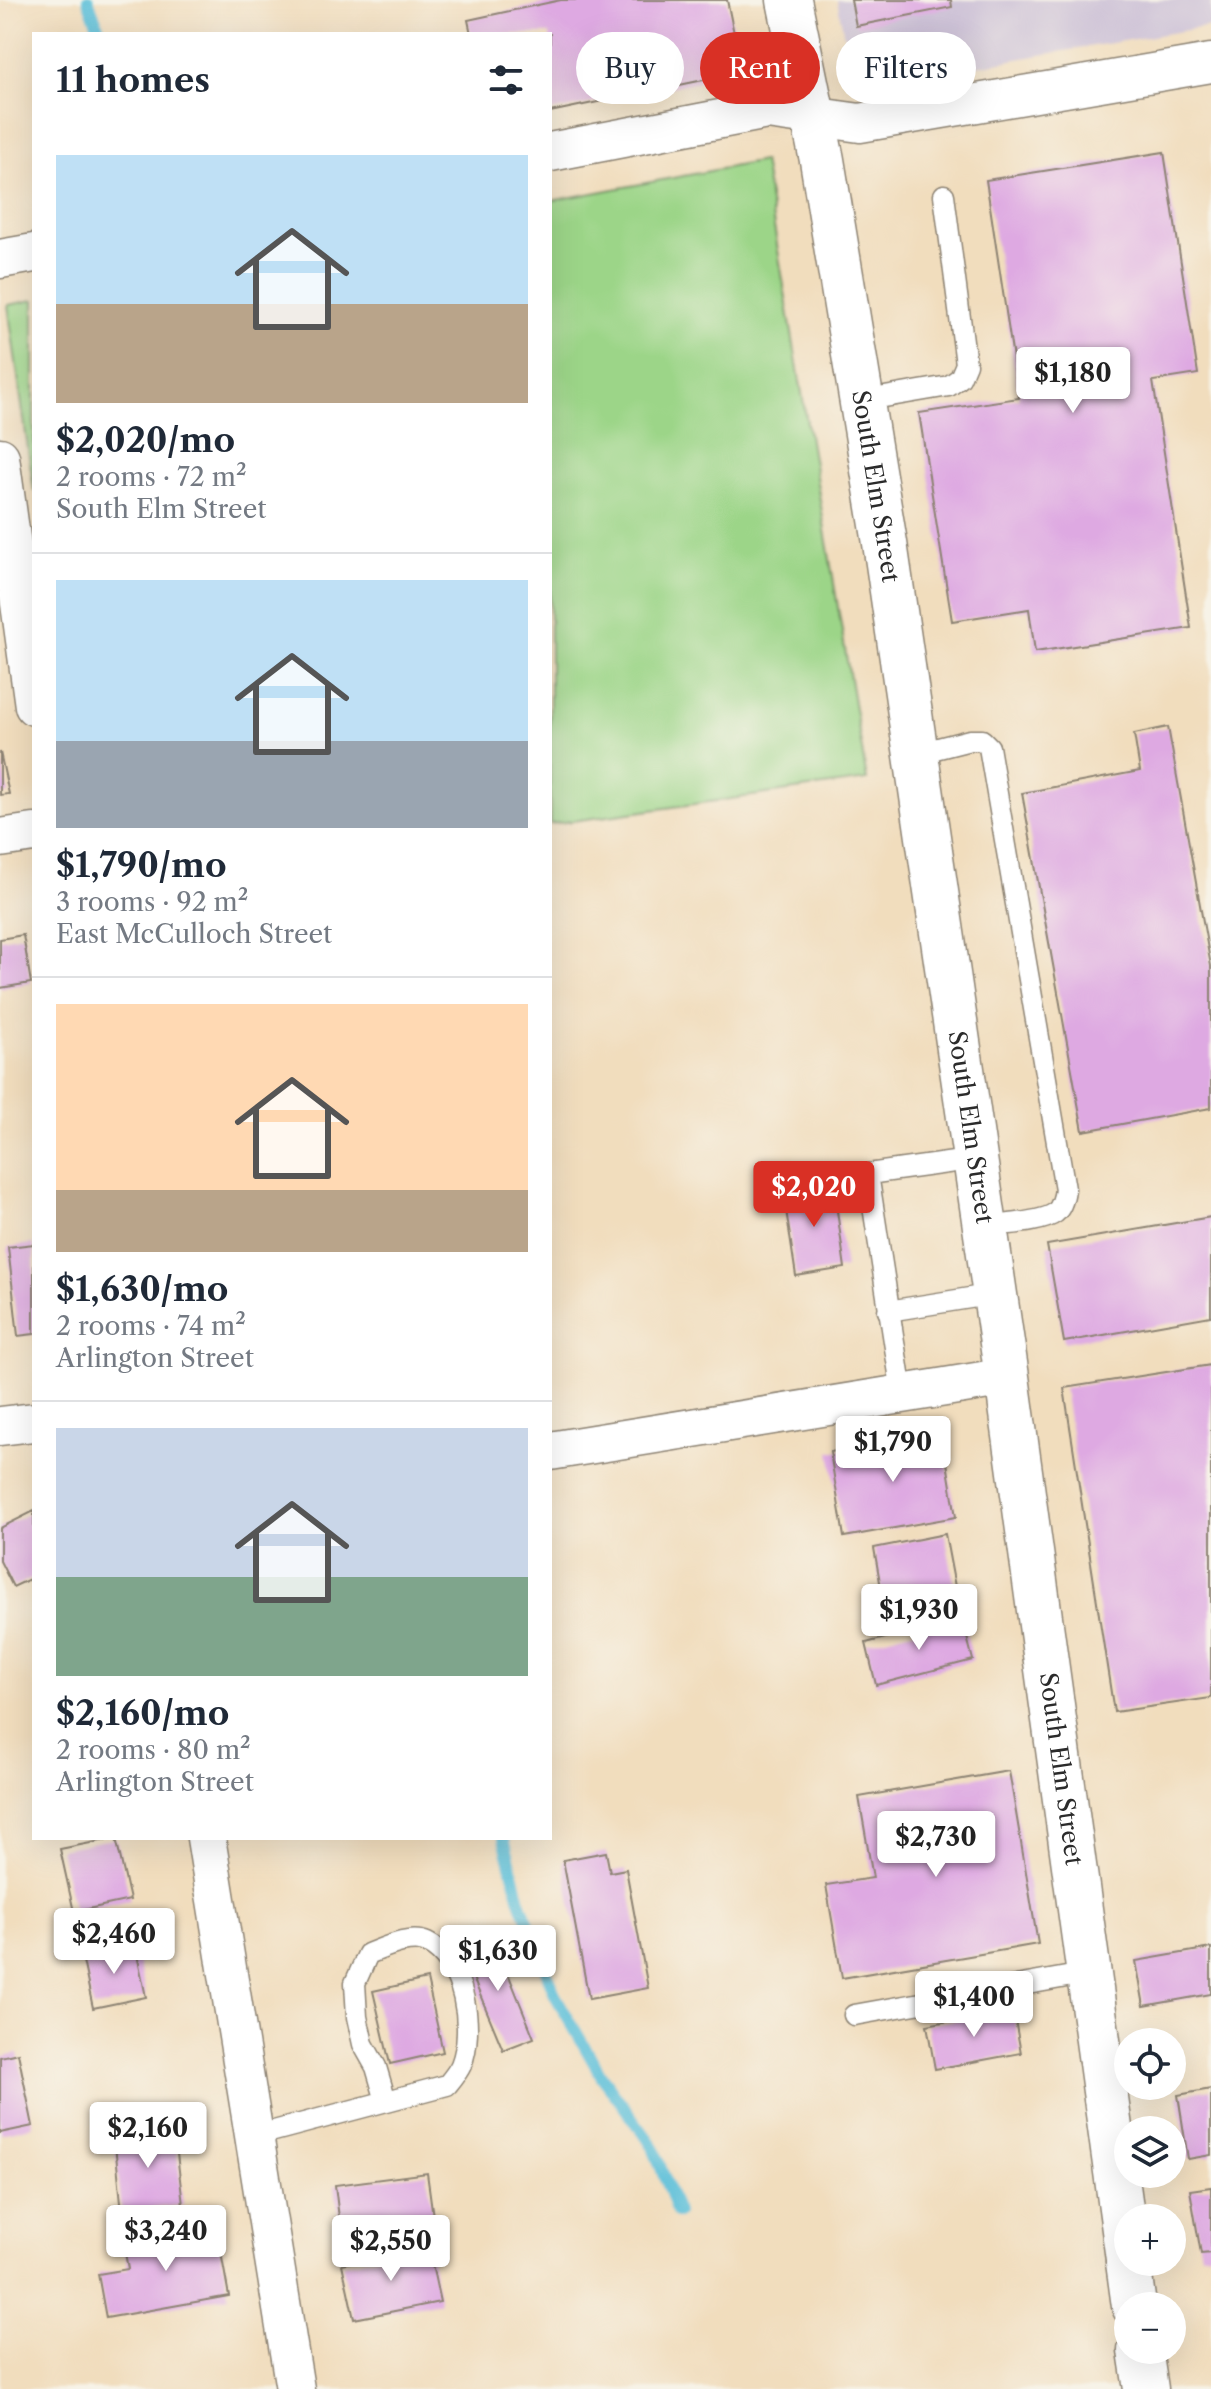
<!DOCTYPE html>
<meta charset="utf-8">
<style>
:root{--surface:#fff;--page:#f6f6f7;--text:#1f2937;--muted:#747a83;--line:#e0e1e3;--accent:#d93025}
body{margin:0;font-family:"Libre Caslon Text",serif;background:var(--page);color:var(--text);height:100vh;display:flex;flex-direction:column;font-size:30px;white-space:nowrap}
*{box-sizing:border-box;margin:0}
p{font-size:26px;color:var(--muted)}
.icon{flex:none;width:44px;height:44px;fill:none;stroke:currentColor;stroke-width:2;stroke-linecap:round;stroke-linejoin:round}
.map{position:relative;flex:1;overflow:hidden}
.drawer{position:absolute;left:32px;top:32px;width:520px;height:1808px;display:flex;flex-direction:column;background:var(--surface);border-radius:0px;box-shadow:0 8px 32px #0002}
.drawer>*{flex:none}
.banner{position:absolute;left:576px;top:32px;width:514px;height:72px;display:flex;gap:16px}
.fabs{position:absolute;left:1114px;top:2028px;display:grid;gap:16px}
.fabs a{display:grid;place-items:center;width:72px;height:72px;border-radius:50%;background:var(--surface);box-shadow:0 8px 32px #0002;font-size:40px}
.price{position:absolute;translate:-50% -68px;padding:0 18px;border-radius:8px;background:#fff;color:#222;font-size:26px;line-height:52px;filter:drop-shadow(0 2px 4px #0008)}
.price::after{content:'';position:absolute;left:50%;top:48px;width:24px;height:18px;margin-left:-12px;background:inherit;clip-path:polygon(0 0,100% 0,50% 100%)}
.price.current{background:var(--accent);color:#fff}
ul{padding:0;list-style:none}
li{display:grid;align-content:center;gap:16px;height:424px;padding:0 24px}
li+li{border-top:2px solid var(--line)}
li span{display:grid;place-items:center;height:248px;border-radius:0px;color:#555}
li>.icon{margin-inline-start:auto}
span .icon{width:144px;height:144px;fill:#fffc;stroke-width:1}
li b{font-size:34px}
h2{display:flex;justify-content:space-between;align-items:center;height:96px;padding:0 24px;font-size:34px}
.pill{padding:0 28px;border-radius:36px;background:var(--surface);box-shadow:0 8px 32px #0002;font-size:28px;line-height:72px}
.pill.current{background:var(--accent);color:#fff}
.map>svg:first-child{display:block}
.industrial{fill:#cbbfd6}
.green{fill:#9cd588;stroke:#64805a;stroke-width:2}
.lines{fill:none;stroke-linecap:round;stroke-linejoin:round}
.stream{stroke:#5bbfd9;stroke-width:12}
.building{fill:#dea9e2}
.service-casing{stroke:#8e8474;stroke-width:23}
.minor-casing{stroke:#8e8474;stroke-width:41}
.tertiary-casing{stroke:#8e8474;stroke-width:47}
.service{stroke:#fff;stroke-width:20}
.minor{stroke:#fff;stroke-width:38}
.tertiary{stroke:#fff;stroke-width:44}
.labels{text-anchor:middle;stroke-width:7;stroke-linejoin:round;paint-order:stroke}
.street-label{font-size:24px;fill:#2b2b2b;stroke:#f7f3e8}
</style>
<div class="map">
<svg width="1211" height="2389" viewBox="0 0 1211 2389">
<rect width="100%" height="100%" fill="#f7f3e8"/>
<filter id="ink" filterUnits="userSpaceOnUse"><feTurbulence type="fractalNoise" baseFrequency=".0125" numOctaves="2"/><feDisplacementMap in="SourceGraphic" scale="16" xChannelSelector="R" yChannelSelector="G"/><feConvolveMatrix kernelMatrix="1 2 1 2 8 2 1 2 1" color-interpolation-filters="sRGB"/></filter>
<filter id="wash" filterUnits="userSpaceOnUse"><feTurbulence type="fractalNoise" baseFrequency=".006" numOctaves="4" result="noise"/><feDisplacementMap in="SourceGraphic" scale="32" xChannelSelector="R" yChannelSelector="G"/><feGaussianBlur stdDeviation="1.8" result="paint"/><feColorMatrix in="noise" values="0 0 0 0 0 0 0 0 0 0 0 0 0 0 0 0 0 1.4 0 .05"/><feComposite in="paint" operator="in"/></filter>
<g filter="url(#wash)">
<rect width="100%" height="100%" fill="#f1ddbd"/>
<path class="industrial" d="M837,0H1211V26L854,87Z"/>
<g class="green">
<path d="M763,161L867,780L550,824V201Z"/>
<path d="M34,300V492L8,305Z"/>
</g>
<g class="lines">
<g class="stream">
<path d="M88,0L101,34"/>
<path d="M504,1838L520,1900L555,1995L602,2077L653,2146L677,2213"/>
</g>
</g>
<g id="blocks">
<g class="building">
<path d="M561,0H727L742,72L550,112V34H471L468,20Z"/>
<path d="M851,0H951L952,7L856,26Z"/>
<path d="M1164,152L1198,374L1153,381L1191,628L1035,652L1029,609L952,621L919,413L1019,398L986,180Z"/>
<path d="M1168,727L1211,966V1108L1083,1131L1022,793L1140,771L1134,734Z"/>
<path d="M0,752L9,794L0,795Z"/>
<path d="M23,935L31,983L0,988V939Z"/>
<path d="M833,1182L845,1268L796,1276L783,1190Z"/>
<path d="M1211,1217V1316L1064,1342L1047,1245Z"/>
<path d="M34,1244V1334L18,1336L8,1247Z"/>
<path d="M1211,1365V1698L1114,1712L1064,1388Z"/>
<path d="M942,1432L956,1517L844,1537L830,1452Z"/>
<path d="M34,1511V1577L13,1587L0,1561V1528Z"/>
<path d="M945,1534L956,1592L884,1605L874,1548Z"/>
<path d="M962,1618L973,1660L876,1685L866,1643Z"/>
<path d="M1009,1771L1038,1944L842,1978L826,1885L873,1878L859,1797Z"/>
<path d="M116,1838L130,1900L74,1912L60,1849Z"/>
<path d="M606,1852L610,1872L626,1869L648,1988L589,1999L563,1860Z"/>
<path d="M493,1936L534,2038L503,2050L461,1949Z"/>
<path d="M135,1945L146,1997L93,2008L82,1956Z"/>
<path d="M1211,1948V1994L1144,2006L1136,1961Z"/>
<path d="M427,1979L443,2052L390,2064L373,1991Z"/>
<path d="M1013,2009L1021,2053L935,2069L927,2025Z"/>
<path d="M18,2053L33,2126L0,2133V2057Z"/>
<path d="M1211,2089V2155L1188,2159L1178,2095Z"/>
<path d="M174,2128L183,2205L122,2212L114,2135Z"/>
<path d="M427,2173L435,2231L342,2243L335,2185Z"/>
<path d="M1211,2187V2253L1201,2254L1190,2190Z"/>
<path d="M216,2225L229,2296L106,2318L98,2274L128,2269L123,2242Z"/>
<path d="M428,2246L440,2302L354,2319L342,2264Z"/>
</g>
</g>
</g>
<g filter="url(#ink)">
<use href="#blocks" fill-opacity="0" stroke="#8e8474" stroke-width="2"/>
<g class="lines">
<g class="service-casing">
<g id="service">
<path d="M861,401L949,386L960,378L966,364L944,195"/>
<path d="M915,754L970,740H982L989,747L1065,1189C1064,1197 1062,1207 1055,1213C1042,1223 1003,1224 985,1227"/>
<path d="M888,1311L995,1294"/>
<path d="M902,1393L868,1174L976,1159"/>
<path d="M854,2015L1089,1973"/>
<path d="M255,2136L447,2085C452,2079 458,2072 461,2065C475,2030 465,1961 427,1943C410,1935 384,1948 368,1954L355,1983L357,2017L363,2044L376,2067L386,2101"/>
</g>
</g>
<g class="minor-casing">
<g id="minor">
<path d="M550,152L767,110L860,123L1211,63"/>
<path d="M0,259L34,253"/>
<path d="M0,457L34,706"/>
<path d="M0,838L34,833"/>
<path d="M0,1426L34,1422"/>
<path d="M550,1451L1007,1377"/>
<path d="M206,1838L295,2389"/>
</g>
</g>
<g class="tertiary-casing">
<g id="tertiary">
<path id="s1" d="M789,0L822,160L885,543L1007,1377L1128,2259"/>
<path d="M1128,2262L1134,2306"/>
<path d="M1140,2350L1146,2389"/>
</g>
</g>
<use href="#service" class="service"/>
<use href="#minor" class="minor"/>
<use href="#tertiary" class="tertiary"/>
</g>
</g>
<g class="labels">
<g class="street-label">
<text dy="8" stroke="none"><textPath href="#s1" startOffset="494">South Elm Street</textPath></text>
<text dy="8" stroke="none"><textPath href="#s1" startOffset="1142">South Elm Street</textPath></text>
<text dy="8" stroke="none"><textPath href="#s1" startOffset="1790">South Elm Street</textPath></text>
</g>
</g>
</svg>
<div class="fabs">
<a><svg class="icon" aria-label="locate" viewBox="0 0 24 24"><circle cx="12" cy="12" r="6"/><path d="M12 2v4M12 18v4M2 12h4M18 12h4"/></svg></a>
<a><svg class="icon" aria-label="layers" viewBox="0 0 24 24"><path d="M12 4l9 5-9 5-9-5zM3 14l9 5 9-5"/></svg></a>
<a>+</a>
<a>−</a>
</div>
<b class="price" style="left:1073px;top:415px">$1,180</b>
<b class="price current" style="left:814px;top:1229px">$2,020</b>
<b class="price" style="left:893px;top:1484px">$1,790</b>
<b class="price" style="left:919px;top:1652px">$1,930</b>
<b class="price" style="left:936px;top:1879px">$2,730</b>
<b class="price" style="left:114px;top:1976px">$2,460</b>
<b class="price" style="left:498px;top:1993px">$1,630</b>
<b class="price" style="left:974px;top:2039px">$1,400</b>
<b class="price" style="left:148px;top:2170px">$2,160</b>
<b class="price" style="left:166px;top:2273px">$3,240</b>
<b class="price" style="left:391px;top:2283px">$2,550</b>
<div class="banner">
<a class="pill">Buy</a>
<a class="pill current">Rent</a>
<a class="pill">Filters</a>
</div>
<section class="drawer">
<h2>11 homes<svg class="icon" aria-label="filters" viewBox="0 0 24 24"><path d="M4 7h16M4 17h16"/><circle cx="9" cy="7" r="2"/><circle cx="15" cy="17" r="2"/></svg></h2>
<ul>
<li><span style="background:linear-gradient(#bfe0f5 60%,#b9a48a 0)"><svg class="icon" aria-label="home" viewBox="0 0 24 24"><path d="M3 11l9-7 9 7M6 9v11h12V9"/></svg></span><div><b>$2,020/mo</b><p>2 rooms · 72 m²</p><p>South Elm Street</p></div></li>
<li><span style="background:linear-gradient(#bfe0f5 65%,#9aa5b1 0)"><svg class="icon" aria-label="home" viewBox="0 0 24 24"><path d="M3 11l9-7 9 7M6 9v11h12V9"/></svg></span><div><b>$1,790/mo</b><p>3 rooms · 92 m²</p><p>East McCulloch Street</p></div></li>
<li><span style="background:linear-gradient(#ffd9b3 75%,#b9a48a 0)"><svg class="icon" aria-label="home" viewBox="0 0 24 24"><path d="M3 11l9-7 9 7M6 9v11h12V9"/></svg></span><div><b>$1,630/mo</b><p>2 rooms · 74 m²</p><p>Arlington Street</p></div></li>
<li><span style="background:linear-gradient(#c9d6e8 60%,#7fa58c 0)"><svg class="icon" aria-label="home" viewBox="0 0 24 24"><path d="M3 11l9-7 9 7M6 9v11h12V9"/></svg></span><div><b>$2,160/mo</b><p>2 rooms · 80 m²</p><p>Arlington Street</p></div></li>
</ul>
</section>
</div>
